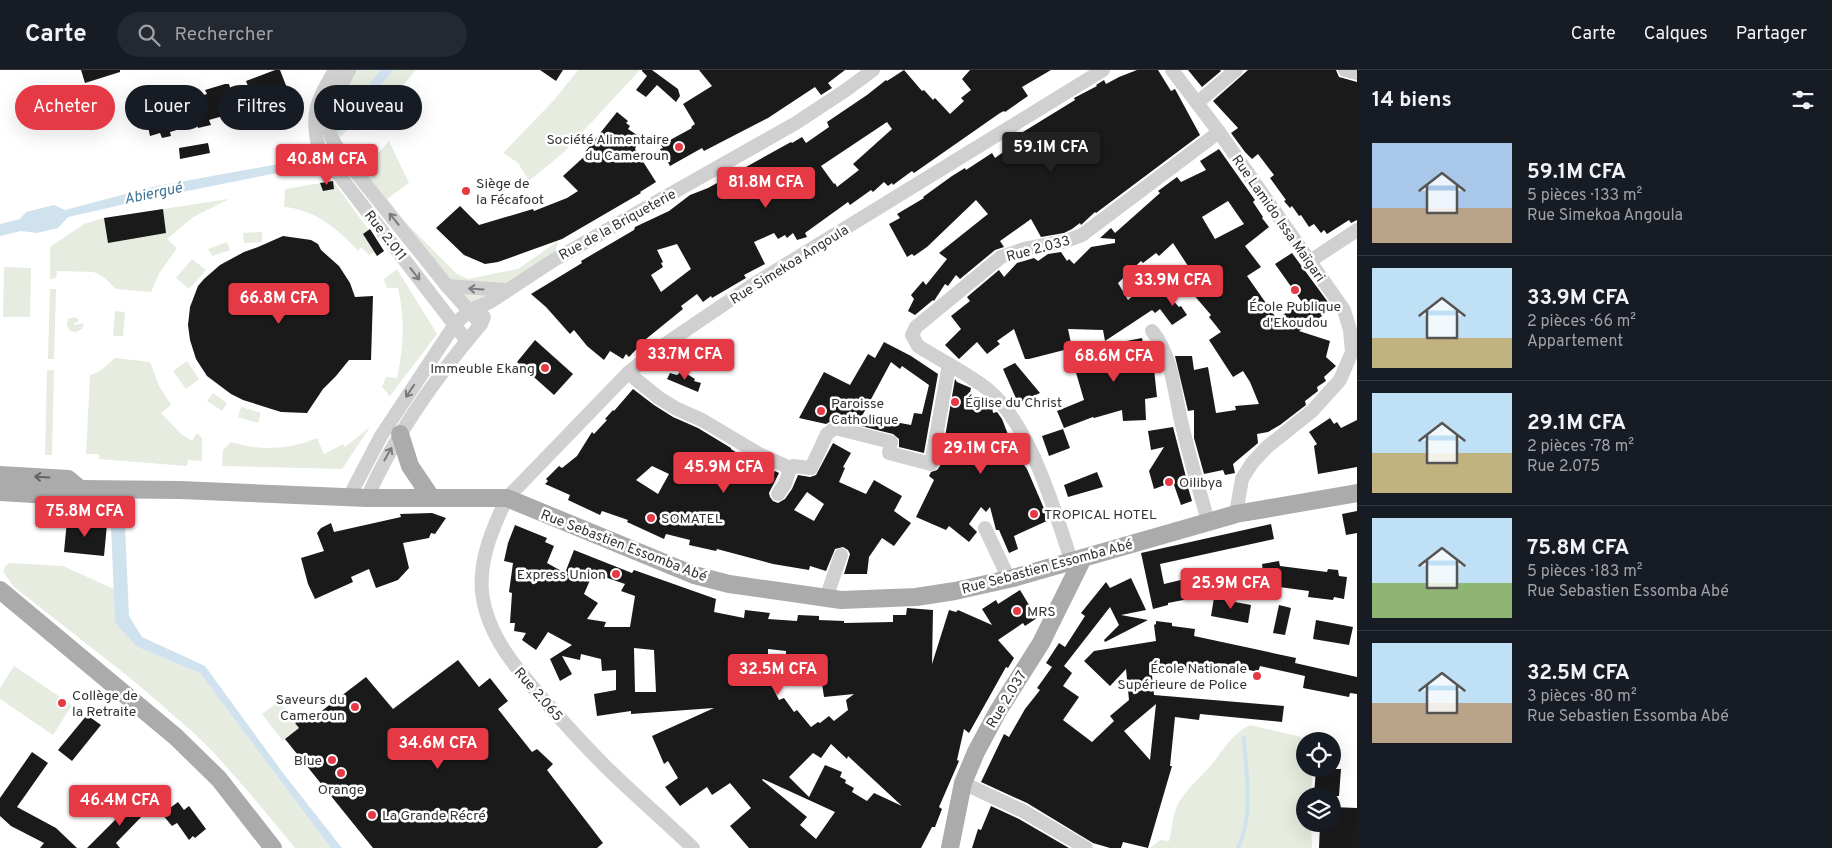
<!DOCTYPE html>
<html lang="fr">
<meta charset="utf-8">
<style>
:root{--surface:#171b24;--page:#242831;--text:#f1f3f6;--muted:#9ea1a6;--line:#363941;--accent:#e63946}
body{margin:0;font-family:Overpass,sans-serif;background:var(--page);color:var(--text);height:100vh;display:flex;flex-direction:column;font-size:19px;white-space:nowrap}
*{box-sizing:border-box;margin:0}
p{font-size:16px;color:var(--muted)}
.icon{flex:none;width:28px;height:28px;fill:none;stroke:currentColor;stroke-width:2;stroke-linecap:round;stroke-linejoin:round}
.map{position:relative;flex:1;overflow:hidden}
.side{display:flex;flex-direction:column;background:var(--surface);width:475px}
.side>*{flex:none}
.guide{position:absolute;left:15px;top:15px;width:475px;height:45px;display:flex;gap:10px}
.buttons{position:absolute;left:1296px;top:662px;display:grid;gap:10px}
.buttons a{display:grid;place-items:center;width:45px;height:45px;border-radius:50%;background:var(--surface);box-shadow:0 5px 20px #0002;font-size:25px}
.price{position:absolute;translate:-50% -42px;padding:0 11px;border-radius:5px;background:var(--accent);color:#fff;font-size:16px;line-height:32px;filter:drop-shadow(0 1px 2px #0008)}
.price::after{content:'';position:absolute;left:50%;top:30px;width:15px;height:11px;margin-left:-8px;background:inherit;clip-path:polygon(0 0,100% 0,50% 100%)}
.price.active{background:#222;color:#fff}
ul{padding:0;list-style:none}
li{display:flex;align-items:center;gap:15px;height:125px;padding:0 15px}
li+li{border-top:1px solid var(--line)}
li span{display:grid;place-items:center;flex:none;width:140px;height:100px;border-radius:0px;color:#555}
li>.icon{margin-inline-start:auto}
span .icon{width:60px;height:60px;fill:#fffc;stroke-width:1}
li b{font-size:21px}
h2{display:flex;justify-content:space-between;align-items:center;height:60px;padding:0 15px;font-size:21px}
.chip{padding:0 18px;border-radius:22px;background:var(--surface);box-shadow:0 5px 20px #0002;font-size:18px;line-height:45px}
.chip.active{background:var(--accent);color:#fff}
header{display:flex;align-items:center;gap:30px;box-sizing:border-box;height:70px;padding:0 25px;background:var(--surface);border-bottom:1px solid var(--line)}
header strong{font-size:24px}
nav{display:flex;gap:28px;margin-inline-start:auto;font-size:18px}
.search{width:350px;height:45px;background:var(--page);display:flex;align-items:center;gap:12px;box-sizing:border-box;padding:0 18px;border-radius:28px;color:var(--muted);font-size:19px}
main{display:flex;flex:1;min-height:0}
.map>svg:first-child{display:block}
.green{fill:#e6ecdf}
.water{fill:#cfe2ee}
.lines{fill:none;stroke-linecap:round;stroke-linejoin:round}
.stream{stroke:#cfe2ee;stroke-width:4}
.building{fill:#1a1a1a;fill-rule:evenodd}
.minor{stroke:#d0d0d0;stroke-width:14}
.major{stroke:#ababab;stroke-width:18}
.oneway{stroke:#7a7a7a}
.oneway2{stroke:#636363}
.poi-dot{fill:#e63946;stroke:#fff;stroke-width:2}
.labels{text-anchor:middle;stroke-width:5;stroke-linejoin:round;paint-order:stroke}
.poi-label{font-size:14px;fill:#333;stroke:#fff;text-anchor:start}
.street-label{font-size:14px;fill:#333;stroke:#fff}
.water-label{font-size:15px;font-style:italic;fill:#3f7597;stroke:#fff}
</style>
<header>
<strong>Carte</strong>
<div class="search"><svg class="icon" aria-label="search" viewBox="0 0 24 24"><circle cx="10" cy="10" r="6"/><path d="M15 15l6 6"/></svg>Rechercher</div>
<nav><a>Carte</a><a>Calques</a><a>Partager</a></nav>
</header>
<main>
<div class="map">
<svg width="1357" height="778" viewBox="0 0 1357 778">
<rect width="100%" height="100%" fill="#fff"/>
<g class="green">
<path d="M349,0H381L329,59Z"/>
<path d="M394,0H416L384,38L362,46L338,69L359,96L365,98L389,71L409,113L387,129L406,153L457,204L468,209L518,199L558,171L554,190L470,240L333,70Z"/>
<path d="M578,0H640L564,82L529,111L518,93L503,83L555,29Z"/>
<path d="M333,111L384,181L377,186L374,182L369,185L361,177L358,181C339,159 313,139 284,137L285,119Z"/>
<path d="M229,129L193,147L167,169L177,178L160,202L151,222L116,219L105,208L94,202L57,201L56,208L50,209V177L84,154L104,148Z"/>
<path d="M262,162V172L244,173L243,163Z"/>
<path d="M227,172L230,180L212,186L208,179Z"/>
<path d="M192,189L206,200L189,219L176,208Z"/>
<path d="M4,197L31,198L30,247H3Z"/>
<path d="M397,199L437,264L390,326L382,317L386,307L397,308C404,275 405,251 398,218H387L384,209Z"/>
<path d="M50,219H56L54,289H48Z"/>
<path d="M115,241L125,242L123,266H113Z"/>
<path d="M74,247L79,249L77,253L74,252V255L84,253L82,259L76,262L70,261L67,255L68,249Z"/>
<path d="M115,288L150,292L159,316L171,335L161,343L181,364L192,371L197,363L202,368V391L188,390L187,396L99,389V384H86L90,305C101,302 107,295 115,288Z"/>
<path d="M187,291L199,309L186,319L173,301Z"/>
<path d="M47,300H54L52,385H45Z"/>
<path d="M213,323L227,333L222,341L207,331Z"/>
<path d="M241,337L261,343L258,353L238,347Z"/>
<path d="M370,357L342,399L222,396L223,380L231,372C259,381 289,380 317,368L324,384L343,374L345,377Z"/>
<path d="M9,493L63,496L114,519L115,553L137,577L200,603L331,778H295L252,726L215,684L195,664L135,612L13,516L3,501L5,497Z"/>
<path d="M14,596L72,635L53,665L0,629V618Z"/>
<path d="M279,631L299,658L283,671L262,644Z"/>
<path d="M1250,655L1310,669L1312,671H1305V699H1313L1311,726H1305V754H1311L1312,778H1150L1160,770L1169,771C1172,760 1172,747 1177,736C1185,720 1200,708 1212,694C1224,679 1232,664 1250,655Z"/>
</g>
<g class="water">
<path d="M381,0H394L333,70L329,59Z"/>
<path d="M303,85L308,92L297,99L152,128L68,147L58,158L37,163L21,161L0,166V154L20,149L26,142L54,135L65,140L152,117L295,91Z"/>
<path d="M110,431L124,433L129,546L142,567L205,596L283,703L342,778H331L200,603L137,577L115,553Z"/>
</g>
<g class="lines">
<path class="stream" d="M1238,778C1254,745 1246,704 1244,668"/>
</g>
<g class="building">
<path d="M81,0H120V2L85,13Z"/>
<path d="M275,0H280L287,18L254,31L246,11Z"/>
<path d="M540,0H563L556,11Z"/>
<path d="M642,0H652L678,19L680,26L676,32L657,15L646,27L636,20L647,6L642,1Z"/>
<path d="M699,0H845L828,13L832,18L821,25L815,17L768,48L704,81L702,78L670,96L660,79L663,78L661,75L692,58L691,57L695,54L683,34L712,16Z"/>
<path d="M904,0L922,21L924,20L933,30L935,28L950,44L964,31L961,28L971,20L962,9L970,0H1051L1022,17L1028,26L1005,42L1004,41L1000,43L914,103L912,101L893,115L892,113L888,116L884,112L873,122L871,120L850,135L848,132L805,163L807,167L797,170L793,163L787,168L785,165L778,169L774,163L754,172L765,194L744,205L746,208L712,228L711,226L703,232L697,224L681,236L683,239L646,269L629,287L626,284L623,289L610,281L604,290L587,276L574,260L570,264L546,237L531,224L582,193L581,191L634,160L635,157L669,141L690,125L708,118L791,72L792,73L802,67L806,73L829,57L827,52L867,25L886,10L887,11ZM887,52L892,59L853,94L859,100L837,117L835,113L834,114L821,96ZM677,174L691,199L661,222L651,205L663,197L661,193L663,192L657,180Z"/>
<path d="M1137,0H1158L1171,21L1175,19L1200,65L1096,143L1095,142L1081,155L1080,153L1072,159L1064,163L1041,167L1031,149L1000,171L1004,177L995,180L960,209L956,205L948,216L945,214L934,231L933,230L915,245L908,241L914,229L911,225L923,211L926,215L947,189L939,183L988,144L976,130L927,177L914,186L912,184L907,187L889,154L900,148L897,144L924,128L923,127L952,106L965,98L966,100L992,83L995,88L1013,75L1010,70L1075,30L1074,28L1097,16L1096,15L1104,10L1106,14L1119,7Z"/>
<path d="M1188,0H1220L1221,1L1202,17Z"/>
<path d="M1248,0H1336L1339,7L1357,12V150L1351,153L1349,150L1327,164L1324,160L1321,163L1314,154L1309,157L1301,145L1299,146L1292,136L1290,138L1284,131L1286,130L1270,108L1274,105L1258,84L1252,89L1245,82L1231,63L1238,58L1213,31Z"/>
<path d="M225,14H229L237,42L209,50L211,55L198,58L197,54L170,62L171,66L162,68L160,63L150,66L147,52L170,46L167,36L207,24L205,20Z"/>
<path d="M617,42L628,51L626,53L630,56L628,59L640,67L635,79L656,112L640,122L641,123L562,169L498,192L485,194L464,185L436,158L460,136L479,155L533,139L534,141L567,128L578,121L563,106L587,84L585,82Z"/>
<path d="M208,73L210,83L180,89L179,78Z"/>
<path d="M1219,79L1255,130L1253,132L1263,147L1262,148L1269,157L1245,176L1261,197L1247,206L1277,249L1302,232L1275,194L1292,183L1333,239L1299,261L1330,271L1326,287L1336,296L1324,307L1326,311L1317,317L1318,321L1305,331L1306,335L1280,355L1268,362L1257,364L1258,373L1233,394L1235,403L1225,405L1223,400L1204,404L1194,368V340L1188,341L1175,286H1192L1194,300L1208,297L1216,343L1236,340L1235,336L1259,334L1250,312L1243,301L1233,307L1209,270L1221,262L1209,247L1211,245L1193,224L1199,218L1189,200L1190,199L1173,173L1159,186L1156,183L1143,193L1141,191L1118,213L1128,230L1153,209L1179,237L1181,236L1187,245L1172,255L1160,239L1155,243L1152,240L1105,271L1103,260L1068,259L1072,278L1029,289H1025L1014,259L997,271L1000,274L987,284L977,272L959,289L945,275L961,259L951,246L970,231L967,227L999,200L1004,207L1017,193L1034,188L1038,191L1048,184L1061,182L1067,191L1069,189L1074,194L1091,177L1115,173V169L1100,168L1111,158L1115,163L1160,123L1158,121L1177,107L1181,112L1206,100L1200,91ZM1228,131L1244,154L1215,169L1202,147Z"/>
<path d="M333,111L334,119L323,121L320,113Z"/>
<path d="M163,139L166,163L108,173L104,148Z"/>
<path d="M370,159L384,181L377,186L363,164Z"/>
<path d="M283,166L311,170L318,174L321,180L339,196L350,213L355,227L373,226L371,290H349L336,306L323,319L307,343L281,342L243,330L231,324L207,306L196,289L190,270L188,255L190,237L198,216L204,209L220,195L244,182L258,177Z"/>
<path d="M1142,268L1144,279L1151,276L1160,297L1154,299L1157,327L1145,329L1146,350L1123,351L1122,340L1094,348L1093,347L1064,358L1057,341L1084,330L1072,289L1096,282V280L1106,276V275Z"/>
<path d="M535,270L573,304L554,325L517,292Z"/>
<path d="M884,272L911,286L938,304L924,383L899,377V369L893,364L837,350H833L826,354L799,348L824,302L850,315L868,284L875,288ZM891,292L900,299L902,296L929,315L922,344L914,343L911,355L862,346Z"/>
<path d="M1015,293L1040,323L1018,333L1003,299Z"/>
<path d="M682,301L695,309L694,311L701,313L698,322L667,309L670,303L677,305Z"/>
<path d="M955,309L957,312L971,318L969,327H983L984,330H986L992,337L993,343L997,342L1002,349L1009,367L1005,369L1027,399L1049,450L1014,466L1018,479L1009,483L999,460H996L990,437L986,442L981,437L969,454L977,462L969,472L949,456L946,460L916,447L934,410L929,406L931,402L937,400L940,396Z"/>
<path d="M633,319L654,335L673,347L698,358L731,378V379L772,406L775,401L779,403L769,423L770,427L773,431L778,433L785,429L792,419L798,405L810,407L816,405L833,373L851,383L843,397L845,398L839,412L866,424L874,410L902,426L894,441L911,453L894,476L882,468L869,487L867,504H844L850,484L848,480L843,477L835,479L826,501L810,496L809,500L773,494L717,479L716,481L689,475L690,470L666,464L664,469L627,452L628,450L602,441L600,445L568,430L570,425L545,414L548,411L546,409L559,396L562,398L577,386L592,362L594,364L607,350L605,349L613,340L614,341ZM652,396L669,404L658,424L636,410ZM807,422L824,434L814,451L794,440Z"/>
<path d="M1330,348L1334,354L1337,352L1341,358L1357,350V397L1318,404L1314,376L1317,374L1309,362Z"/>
<path d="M1173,357L1186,407H1185L1192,431L1181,435L1173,412L1154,419L1149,401L1164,377L1151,380L1148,361Z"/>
<path d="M1063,359L1070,378L1049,386L1042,366Z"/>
<path d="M1097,402L1103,417L1068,427L1064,415Z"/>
<path d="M1357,441V463L1346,465L1342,444Z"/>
<path d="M432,443L446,448L435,464L431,463L429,468L403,473L409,498L398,510L376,518L369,499L351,507L353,512L315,529L308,514L301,488L324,481L317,463L321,458L331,453L334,462L401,447L400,444Z"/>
<path d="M67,450L107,454L104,486L64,482Z"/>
<path d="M1271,454L1274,469L1160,494L1164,514L1185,509L1186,514L1203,512L1204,526L1168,533V535L1153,539L1141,483Z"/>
<path d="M515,455L547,468L545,472L554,476L547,493L565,503L574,480L632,503L634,500L716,529L714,542L744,548L745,540L770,543L768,549L797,551L798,545L819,546V550L844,551V553L893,552V545H906L907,538L933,540L932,594L949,540L956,542L958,540L992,555L982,539L996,530L998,534L1020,520L1037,548L1025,556L1023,553L998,570L1014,588L1008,598L1006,597L969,663L964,659L957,690L959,691L939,737L942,739L935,757H932L921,778H749L730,756L751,738L730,713L712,725L707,717L680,736L665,717L678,708L668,691L664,694L652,666L714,638L631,644V641L597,646L594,624L616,620V600L602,601L601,589L581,584L580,590L562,586L572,604L560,611L550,589L572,575L548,562L536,580L522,570L526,563L514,561L515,553H510L512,523L509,522L513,493L504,491L508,473ZM593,503L625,514L621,521L635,526L630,557H604L606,552L587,549L598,533L584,524ZM634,578L654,580L656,622H635ZM768,579L786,581V591L819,593L824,627L854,624L846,630L848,640L834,651L829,646L820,653L818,652L811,657L797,640L794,642L784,628L779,630L768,608ZM831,674L847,689L848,686L902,736L874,723L867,731L852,722L854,718L845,713L846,710L840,707L842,702L825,695L809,727L789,707L813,683L821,688ZM763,709L835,742L816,769L800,755L807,747L762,710Z"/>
<path d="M1279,491L1280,496L1327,502L1328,499L1338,500L1339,506L1347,507L1344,529L1334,527L1333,530L1308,527L1309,521L1256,514L1258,502L1263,501L1262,494Z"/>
<path d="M1131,508L1146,540L1121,545L1148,550L1105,572L1104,570L1119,555L1110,537L1064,596L1072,603L1063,616L1079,627L1063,650L1092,672L1114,651L1110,646L1129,630L1126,599L1110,616L1084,591L1094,581L1156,571L1154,555L1156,554V551L1172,553V556L1195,559L1194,566L1296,588L1295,593L1357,607V624L1350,623L1349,627L1303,618L1305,606L1260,596L1258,602L1218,593L1216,601L1190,595L1189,601L1151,595L1154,625L1284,636L1282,652L1200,644L1199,650L1175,647L1170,696H1172L1148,778L1123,772L1121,778H1110L1093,773L1027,733L981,712L1004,664L1009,667L1025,639L1040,620L1037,618L1052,597L1046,593L1059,573L1065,577L1085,546L1081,543L1106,512L1110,518ZM1156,634L1150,690L1124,661Z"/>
<path d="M1214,528L1251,535L1248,553L1211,546Z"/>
<path d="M1279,535L1291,538L1285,565L1273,563Z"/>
<path d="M1316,550L1353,557L1349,575L1313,569Z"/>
<path d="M458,590L479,617L490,608L508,631L498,639L532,682L537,679L553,694L547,700L603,773L597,778H373L285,669L299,658L295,653L311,641L315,646L366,607L393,639Z"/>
<path d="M87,645L101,655L72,691L58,680Z"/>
<path d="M32,682L48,693L17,737L56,758L77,778H40L44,773L11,756L0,746V728Z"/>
<path d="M1316,699H1341L1339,726H1314Z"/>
<path d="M136,729L147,741L116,773L120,778H87Z"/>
<path d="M178,732L184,740L189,736L206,759L195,768L193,766L189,770L177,753L172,756L162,744Z"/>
<path d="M991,736L1019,749L1069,778H972L978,759L981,760Z"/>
<path d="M1332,737L1357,738V778H1319L1320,754H1332Z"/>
</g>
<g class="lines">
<g class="minor">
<path d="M335,0C317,31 310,43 319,79L467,271"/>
<path d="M349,0C339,20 322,44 331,67C334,73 338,79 342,85L447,216L481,254"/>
<path d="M1172,0L1219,62L1344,240L1350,260L1352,282L1340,310L1312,341L1267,377L1252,393L1242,409L1236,444"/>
<path d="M1345,0L1357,3"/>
<path d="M1197,33L1236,0"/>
<path d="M1310,191L1357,160"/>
<path d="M447,216L505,220"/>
<path d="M1152,261C1174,288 1174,326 1183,359C1190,390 1200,421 1208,452"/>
<path d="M628,303L659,328L677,339L702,350L761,385L790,398"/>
<path d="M778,424L785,414L790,398L793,396L811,398L827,364L835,358L891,372L889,383L931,394L949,295"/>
<path d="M349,427L381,366L455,254L470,240L490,232L554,190L796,53L846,20L873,0"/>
<path d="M367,428C395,364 436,307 481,254L484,247"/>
<path d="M985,458L1009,509"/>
<path d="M1071,490C1054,438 1029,352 986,318C965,302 940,290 918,276L912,265L916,257L1001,187L1024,179L1066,171L1082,165L1219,62"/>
<path d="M826,528L841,485"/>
<path d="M963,713L1023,741L1086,778"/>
<path d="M693,778C663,749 631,722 602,693C584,675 567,656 550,637C521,604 487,568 482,522C479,489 493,457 507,428L628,303L658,279L751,216L1103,0"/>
</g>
<g class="major">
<path d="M400,364L410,396L431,427"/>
<path d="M0,405L68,409L80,419"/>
<path d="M0,422L66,426L80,419L180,420L367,428H507L694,505L729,514L841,530L916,527L955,521L1013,508L1236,444L1357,423"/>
<path d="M0,520L176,667L219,709L273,778"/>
<path d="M950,778L963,713L976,682L998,641L1041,573L1083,488"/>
</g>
</g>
<defs><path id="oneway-shaft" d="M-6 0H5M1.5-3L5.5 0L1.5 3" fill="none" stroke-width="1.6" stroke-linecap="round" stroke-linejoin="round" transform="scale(1.25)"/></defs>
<g class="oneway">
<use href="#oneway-shaft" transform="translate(394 149) rotate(-129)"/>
<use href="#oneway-shaft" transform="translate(415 204) rotate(52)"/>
<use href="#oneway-shaft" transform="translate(476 219) rotate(-176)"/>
<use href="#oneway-shaft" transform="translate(410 321) rotate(124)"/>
<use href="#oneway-shaft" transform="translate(388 384) rotate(-60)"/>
</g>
<use class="oneway2" href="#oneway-shaft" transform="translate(42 407) rotate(-177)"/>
<g class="poi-dot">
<circle cx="679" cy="77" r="5"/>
<circle cx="466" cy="121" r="5"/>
<circle cx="1295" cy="220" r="5"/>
<circle cx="545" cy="298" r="5"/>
<circle cx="955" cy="332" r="5"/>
<circle cx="821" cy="341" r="5"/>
<circle cx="1169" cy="412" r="5"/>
<circle cx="1034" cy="444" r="5"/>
<circle cx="651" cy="448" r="5"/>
<circle cx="616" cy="504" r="5"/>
<circle cx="1017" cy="541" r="5"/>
<circle cx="1257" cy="606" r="5"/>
<circle cx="62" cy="633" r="5"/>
<circle cx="355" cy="637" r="5"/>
<circle cx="332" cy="690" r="5"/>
<circle cx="341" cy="703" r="5"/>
<circle cx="372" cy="745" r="5"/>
</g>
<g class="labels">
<g class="poi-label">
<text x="669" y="74" text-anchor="end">Société Alimentaire<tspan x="669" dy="16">du Cameroun</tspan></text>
<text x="476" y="118">Siège de<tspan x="476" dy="16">la Fécafoot</tspan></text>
<text x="1295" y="241" text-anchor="middle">École Publique<tspan x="1295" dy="16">d'Ekoudou</tspan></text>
<text x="535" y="303" text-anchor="end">Immeuble Ekang</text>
<text x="965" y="337">Église du Christ</text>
<text x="831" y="338">Paroisse<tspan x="831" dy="16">Catholique</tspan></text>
<text x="1179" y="417">Oilibya</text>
<text x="1044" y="449">TROPICAL HOTEL</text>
<text x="661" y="453">SOMATEL</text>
<text x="606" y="509" text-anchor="end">Express Union</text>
<text x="1027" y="546">MRS</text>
<text x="1247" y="603" text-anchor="end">École Nationale<tspan x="1247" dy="16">Supérieure de Police</tspan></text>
<text x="72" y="630">Collège de<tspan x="72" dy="16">la Retraite</tspan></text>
<text x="345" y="634" text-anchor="end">Saveurs du<tspan x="345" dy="16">Cameroun</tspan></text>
<text x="322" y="695" text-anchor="end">Blue</text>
<text x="341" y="724" text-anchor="middle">Orange</text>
<text x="382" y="750">La Grande Récré</text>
</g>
<g class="street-label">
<text transform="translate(1279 148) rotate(55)" y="5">Rue Lamido Issa Maïgari</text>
<text transform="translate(617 154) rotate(-29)" y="5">Rue de la Briqueterie</text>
<text transform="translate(386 165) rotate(52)" y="5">Rue 2.011</text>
<text transform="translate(1038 178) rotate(-15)" y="5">Rue 2.033</text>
<text transform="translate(789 194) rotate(-32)" y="5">Rue Simekoa Angoula</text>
<text transform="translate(624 475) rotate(21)" y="5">Rue Sebastien Essomba Abé</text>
<text transform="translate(1047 496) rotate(-15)" y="5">Rue Sebastien Essomba Abé</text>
<text transform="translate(539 624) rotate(49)" y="5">Rue 2.065</text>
<text transform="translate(1006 629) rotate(-59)" y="5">Rue 2.037</text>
</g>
<g class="water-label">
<text transform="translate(153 123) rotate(-12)" y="5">Abiergué</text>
</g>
</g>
</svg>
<div class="buttons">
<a><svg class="icon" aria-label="locate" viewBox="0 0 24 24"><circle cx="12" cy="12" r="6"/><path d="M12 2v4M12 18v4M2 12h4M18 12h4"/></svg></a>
<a><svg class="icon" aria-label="layers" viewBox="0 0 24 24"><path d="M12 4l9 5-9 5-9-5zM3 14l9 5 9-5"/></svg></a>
</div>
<b class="price active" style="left:1051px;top:104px">59.1M CFA</b>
<b class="price" style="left:327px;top:116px">40.8M CFA</b>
<b class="price" style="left:766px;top:139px">81.8M CFA</b>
<b class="price" style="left:1173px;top:237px">33.9M CFA</b>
<b class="price" style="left:279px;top:255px">66.8M CFA</b>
<b class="price" style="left:685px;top:311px">33.7M CFA</b>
<b class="price" style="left:1114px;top:313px">68.6M CFA</b>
<b class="price" style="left:981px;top:405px">29.1M CFA</b>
<b class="price" style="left:724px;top:424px">45.9M CFA</b>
<b class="price" style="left:85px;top:468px">75.8M CFA</b>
<b class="price" style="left:1231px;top:540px">25.9M CFA</b>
<b class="price" style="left:778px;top:626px">32.5M CFA</b>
<b class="price" style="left:438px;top:700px">34.6M CFA</b>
<b class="price" style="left:120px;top:757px">46.4M CFA</b>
<div class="guide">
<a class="chip active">Acheter</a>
<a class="chip">Louer</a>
<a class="chip">Filtres</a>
<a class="chip">Nouveau</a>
</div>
</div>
<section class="side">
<h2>14 biens<svg class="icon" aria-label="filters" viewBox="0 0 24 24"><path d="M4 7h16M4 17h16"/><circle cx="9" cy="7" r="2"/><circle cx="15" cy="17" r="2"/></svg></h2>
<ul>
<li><span style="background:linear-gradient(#a9c7e8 65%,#b9a48a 0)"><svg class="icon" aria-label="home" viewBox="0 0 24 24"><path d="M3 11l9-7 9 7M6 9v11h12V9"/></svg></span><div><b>59.1M CFA</b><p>5 pièces · 133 m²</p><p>Rue Simekoa Angoula</p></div></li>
<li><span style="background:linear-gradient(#bfe0f5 70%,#c2b280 0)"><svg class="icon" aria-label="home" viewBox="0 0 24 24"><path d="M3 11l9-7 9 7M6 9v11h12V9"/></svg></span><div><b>33.9M CFA</b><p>2 pièces · 66 m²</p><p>Appartement</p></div></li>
<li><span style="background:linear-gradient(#bfe0f5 60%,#c2b280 0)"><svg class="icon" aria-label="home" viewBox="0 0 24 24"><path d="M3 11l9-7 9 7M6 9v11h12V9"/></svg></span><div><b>29.1M CFA</b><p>2 pièces · 78 m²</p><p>Rue 2.075</p></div></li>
<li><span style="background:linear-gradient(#bfe0f5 65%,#8fb573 0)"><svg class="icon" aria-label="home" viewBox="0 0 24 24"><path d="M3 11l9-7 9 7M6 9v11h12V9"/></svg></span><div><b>75.8M CFA</b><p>5 pièces · 183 m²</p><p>Rue Sebastien Essomba Abé</p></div></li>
<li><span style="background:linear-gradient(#bfe0f5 60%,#b9a48a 0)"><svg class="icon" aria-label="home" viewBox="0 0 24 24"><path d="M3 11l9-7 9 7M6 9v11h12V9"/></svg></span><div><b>32.5M CFA</b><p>3 pièces · 80 m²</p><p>Rue Sebastien Essomba Abé</p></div></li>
</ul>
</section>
</main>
